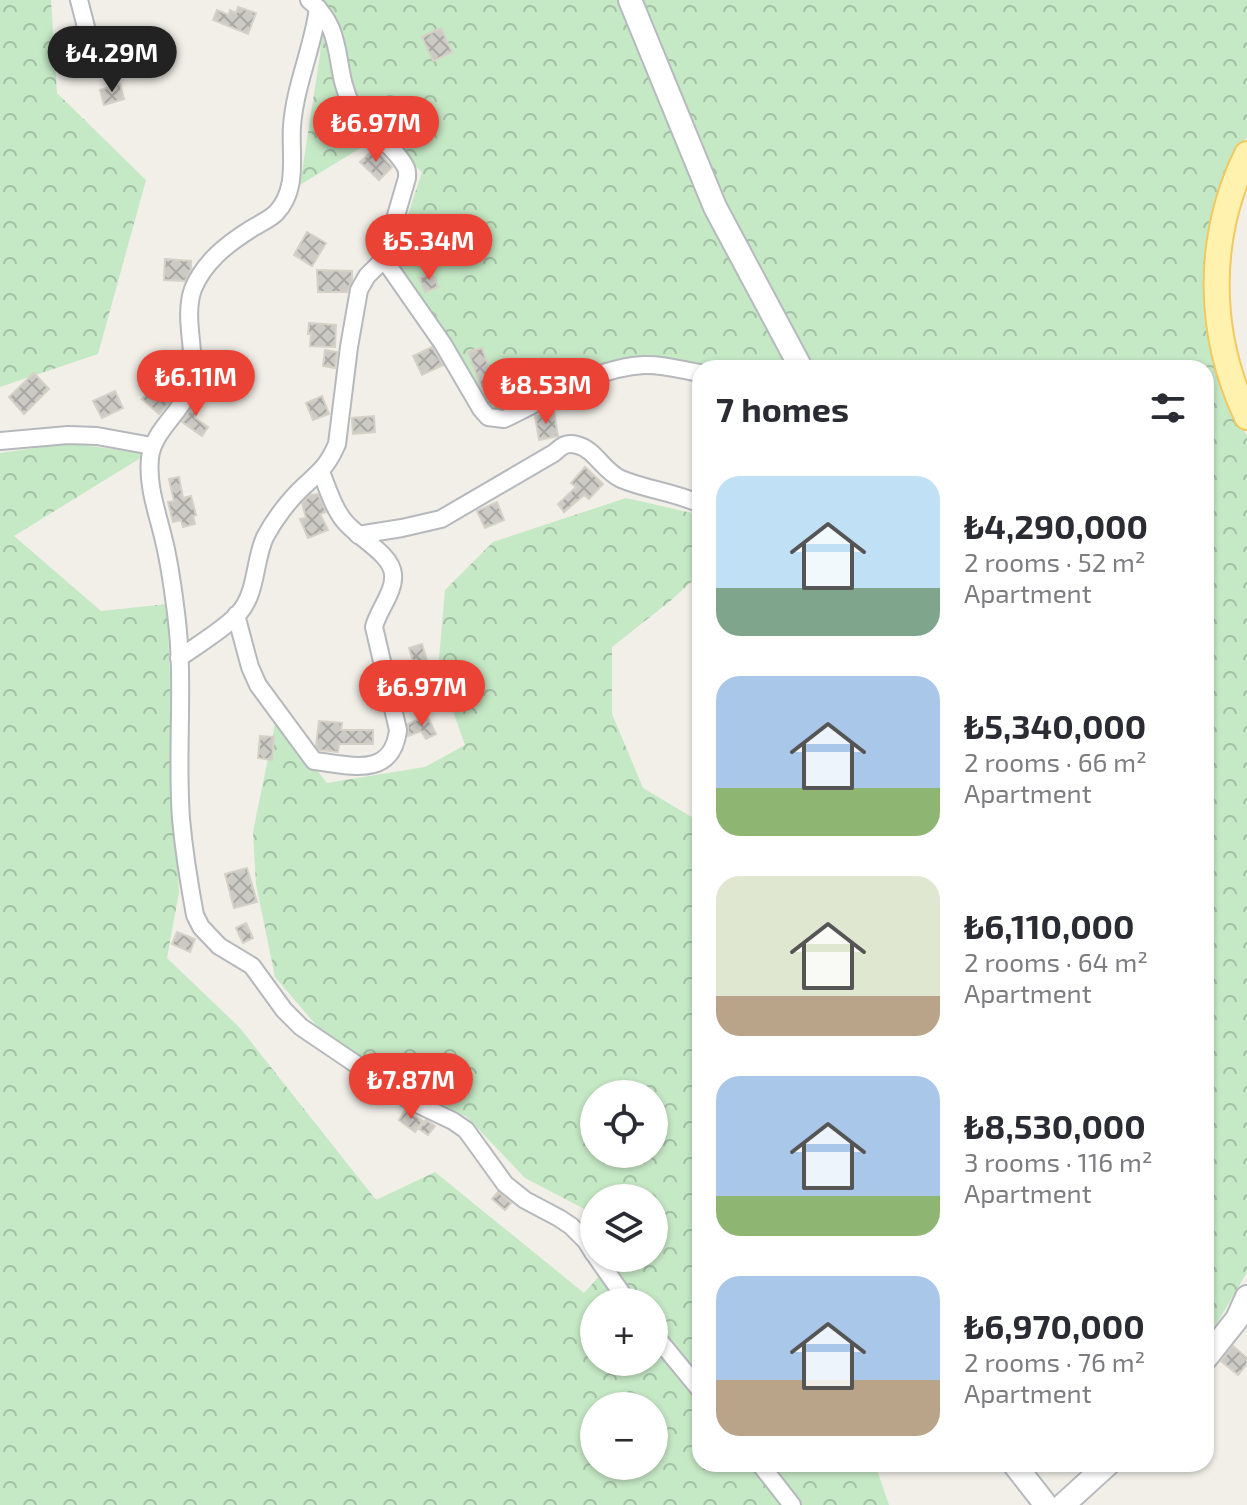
<!DOCTYPE html>
<meta charset="utf-8">
<style>
:root{--surface:#fff;--page:#f7f7f7;--text:#2b2b33;--muted:#7c7c81;--accent:#ea4335}
body{margin:0;font-family:"Exo 2",sans-serif;background:var(--page);color:var(--text);height:100vh;display:flex;flex-direction:column;font-size:30px;white-space:nowrap}
*{box-sizing:border-box;margin:0}
p{font-size:26px;color:var(--muted)}
.icon{flex:none;width:44px;height:44px;fill:none;stroke:currentColor;stroke-width:2;stroke-linecap:round;stroke-linejoin:round}
.map{position:relative;flex:1;overflow:hidden}
.sheet{position:absolute;left:692px;top:360px;width:522px;height:1112px;display:flex;flex-direction:column;background:var(--surface);border-radius:24px;box-shadow:0 2px 6px #0004}
.sheet>*{flex:none}
.tools{position:absolute;left:580px;top:1080px;display:grid;gap:16px}
.tools a{display:grid;place-items:center;width:88px;height:88px;border-radius:50%;background:var(--surface);box-shadow:0 2px 6px #0004;font-size:40px}
.price{position:absolute;translate:-50% -68px;padding:0 18px;border-radius:28px;background:var(--accent);color:#fff;font-size:26px;line-height:52px;filter:drop-shadow(0 2px 4px #0008)}
.price::after{content:'';position:absolute;left:50%;top:48px;width:24px;height:18px;margin-left:-12px;background:inherit;clip-path:polygon(0 0,100% 0,50% 100%)}
.price.current{background:#222;color:#fff}
ul{padding:0;list-style:none}
li{display:flex;align-items:center;gap:24px;height:200px;padding:0 24px}
li span{display:grid;place-items:center;flex:none;width:224px;height:160px;border-radius:24px;color:#555}
li>.icon{margin-inline-start:auto}
span .icon{width:96px;height:96px;fill:#fffc;stroke-width:1}
li b{font-size:34px}
h2{display:flex;justify-content:space-between;align-items:center;height:96px;padding:0 24px;font-size:34px}
.map>svg:first-child{display:block}
.forest{fill:url(#forest-crowns);fill-rule:evenodd}
.building{fill:url(#building-cross-hatch);stroke:#d6d1c6;stroke-width:2}
.lines{fill:none;stroke-linecap:round;stroke-linejoin:round}
.street-casing{stroke:#b5b8bc;stroke-width:20}
.secondary-casing{stroke:#b6babf;stroke-width:26}
.primary-casing{stroke:#f2c960;stroke-width:28}
.street{stroke:#fff;stroke-width:16}
.secondary{stroke:#fff;stroke-width:22}
.primary{stroke:#fff2af;stroke-width:24}
</style>
<div class="map">
<svg width="1247" height="1505" viewBox="0 0 1247 1505">
<defs>
<pattern id="forest-crowns" width="20" height="18" patternUnits="userSpaceOnUse" patternTransform="scale(2)"><rect width="20" height="18" fill="#c5e8c5"/><path d="M2 6a3 3 0 1 1 6 0M12 15a3 3 0 1 1 6 0" fill="none" stroke="#a3c0a4"/></pattern>
<pattern id="building-cross-hatch" width="8" height="8" patternUnits="userSpaceOnUse" patternTransform="scale(2)"><rect width="8" height="8" fill="#cccac5"/><path d="M0 0l8 8M0 8l8-8" fill="none" stroke="#a9a8a4"/></pattern>
</defs>
<rect width="100%" height="100%" fill="#f1efe8"/>
<g class="forest">
<path d="M0,0H51L57,93L146,180L98,354L0,387Z"/>
<path d="M317,0H1247V137L1238,149L1208,246L1237,417L1247,436V1272L1206,1342V368H700L603,366L487,417L390,270L422,172L380,136L300,185L320,55L324,6Z"/>
<path d="M70,443L147,454L14,536L101,611L167,604L179,892L167,958L240,1028L376,1200L435,1172L584,1293L612,1262L611,1258H654V1198H594V1214L525,1178L467,1117L340,1053L275,977L256,884L253,832L276,719L327,783L425,767L465,745L438,669L445,590L493,542L626,498L692,513L700,536V574L669,602L612,647V714L643,788L700,822V1464H875L889,1505H0V453ZM594,1094H654V1154H594ZM594,1302H654V1362H594ZM594,1406H654V1466H594Z"/>
</g>
<g class="building">
<path d="M238,7L256,13L248,34L213,20L217,10L229,15L230,10L236,13Z"/>
<path d="M441,28L452,52L433,61L422,37Z"/>
<path d="M120,84L124,99L104,105L100,90Z"/>
<path d="M375,148L392,167L379,180L360,162Z"/>
<path d="M307,232L326,243L312,266L294,255Z"/>
<path d="M165,259L191,261V269L185,281L164,280Z"/>
<path d="M317,270L352,271V280L347,292H318Z"/>
<path d="M432,272L438,287L425,292L419,278Z"/>
<path d="M309,323L336,325L335,347L310,346L311,334H308Z"/>
<path d="M432,347L443,365L422,375L413,356Z"/>
<path d="M482,348L491,373L500,370L511,397L492,405L481,387L468,352Z"/>
<path d="M325,350L337,352L335,368L323,366Z"/>
<path d="M162,354L181,357L182,367L178,387L170,401L159,414L142,399L158,381Z"/>
<path d="M34,373L49,389L24,414L9,397Z"/>
<path d="M115,391L123,408L102,418L93,401Z"/>
<path d="M202,392L205,393L195,418L208,427L202,436L182,422Z"/>
<path d="M322,396L329,414L313,420L306,403Z"/>
<path d="M554,413L558,436L539,440L535,416Z"/>
<path d="M374,416L375,432L353,434L352,418Z"/>
<path d="M585,467L603,484L589,499L584,495L564,512L558,504L576,487L571,483Z"/>
<path d="M179,477L183,498L191,496L196,515L193,516L195,524L183,527L181,520L173,522L168,502L174,501L169,479Z"/>
<path d="M318,494L326,512L320,514L328,530L308,538L300,519L306,518L302,503L310,495Z"/>
<path d="M497,502L504,520L485,528L477,511Z"/>
<path d="M422,644L428,664L415,668L409,648Z"/>
<path d="M427,716L436,734L426,739L421,731L408,736V724Z"/>
<path d="M319,721L342,723L341,730H373V744H339L338,752L319,750L316,746Z"/>
<path d="M260,736L274,737L272,760L258,758Z"/>
<path d="M247,868L257,902L234,908L225,874Z"/>
<path d="M246,923L253,938L243,943L236,928Z"/>
<path d="M177,932L195,939L190,952L172,944Z"/>
<path d="M405,1110L423,1121L415,1132L399,1120Z"/>
<path d="M426,1120L435,1126L428,1135L419,1129Z"/>
<path d="M498,1192L511,1203L505,1210L492,1199Z"/>
<path d="M1233,1346L1247,1358V1364L1238,1375L1221,1361Z"/>
</g>
<g class="lines">
<g class="street-casing">
<g id="street">
<path d="M79,0L86,27L91,66"/>
<path d="M318,8C313,48 295,85 292,126C290,155 299,189 276,213C270,219 259,224 251,229C227,244 204,262 193,289C183,317 196,350 192,379C188,409 153,428 150,458C147,487 158,514 164,541C170,565 173,589 176,613C185,681 176,750 181,819C184,851 189,883 195,915L201,927L219,946L252,966L284,1010L301,1027L409,1100L453,1121L466,1130L505,1184L525,1200L559,1218L571,1226L586,1241L594,1254"/>
<path d="M383,260L390,268L443,344L481,409L488,417L504,419C546,399 597,367 644,365C662,364 682,370 700,373"/>
<path d="M0,441L68,435L97,436L152,446"/>
<path d="M358,535L402,528L441,519L554,453C562,446 566,442 577,445C595,449 603,471 621,479C647,490 675,492 700,504"/>
<path d="M236,615L250,667L258,685L314,761C350,765 392,779 398,730L374,627C378,610 395,592 393,574C391,554 359,538 346,523C334,510 328,489 321,472"/>
<path d="M179,658C196,646 226,628 239,613C257,593 254,561 265,537C274,520 289,500 303,487C320,471 327,467 337,444L349,347L359,290L367,276L383,260L407,178C407,173 408,171 405,166C393,144 365,129 352,106C332,68 347,31 309,0"/>
<path d="M597,1258L628,1302"/>
<path d="M654,1334L700,1390"/>
<path d="M760,1464L792,1505"/>
</g>
</g>
<g class="secondary-casing">
<g id="secondary">
<path d="M630,0L715,207L801,368"/>
<path d="M1206,1358L1237,1319L1247,1297"/>
<path d="M1014,1464L1046,1505"/>
<path d="M1063,1505L1108,1464"/>
</g>
</g>
<g class="primary-casing">
<path id="primary" d="M1247,154C1206,238 1207,333 1247,417"/>
</g>
<use href="#street" class="street"/>
<use href="#secondary" class="secondary"/>
<use href="#primary" class="primary"/>
</g>
</svg>
<div class="tools">
<a><svg class="icon" aria-label="locate" viewBox="0 0 24 24"><circle cx="12" cy="12" r="6"/><path d="M12 2v4M12 18v4M2 12h4M18 12h4"/></svg></a>
<a><svg class="icon" aria-label="layers" viewBox="0 0 24 24"><path d="M12 4l9 5-9 5-9-5zM3 14l9 5 9-5"/></svg></a>
<a>+</a>
<a>−</a>
</div>
<b class="price current" style="left:112px;top:94px">₺4.29M</b>
<b class="price" style="left:376px;top:164px">₺6.97M</b>
<b class="price" style="left:429px;top:282px">₺5.34M</b>
<b class="price" style="left:196px;top:418px">₺6.11M</b>
<b class="price" style="left:546px;top:426px">₺8.53M</b>
<b class="price" style="left:422px;top:728px">₺6.97M</b>
<b class="price" style="left:411px;top:1121px">₺7.87M</b>
<section class="sheet">
<h2>7 homes<svg class="icon" aria-label="filters" viewBox="0 0 24 24"><path d="M4 7h16M4 17h16"/><circle cx="9" cy="7" r="2"/><circle cx="15" cy="17" r="2"/></svg></h2>
<ul>
<li><span style="background:linear-gradient(#bfe0f5 70%,#7fa58c 0)"><svg class="icon" aria-label="home" viewBox="0 0 24 24"><path d="M3 11l9-7 9 7M6 9v11h12V9"/></svg></span><div><b>₺4,290,000</b><p>2 rooms · 52 m²</p><p>Apartment</p></div></li>
<li><span style="background:linear-gradient(#a9c7e8 70%,#8fb573 0)"><svg class="icon" aria-label="home" viewBox="0 0 24 24"><path d="M3 11l9-7 9 7M6 9v11h12V9"/></svg></span><div><b>₺5,340,000</b><p>2 rooms · 66 m²</p><p>Apartment</p></div></li>
<li><span style="background:linear-gradient(#dfe7d0 75%,#b9a48a 0)"><svg class="icon" aria-label="home" viewBox="0 0 24 24"><path d="M3 11l9-7 9 7M6 9v11h12V9"/></svg></span><div><b>₺6,110,000</b><p>2 rooms · 64 m²</p><p>Apartment</p></div></li>
<li><span style="background:linear-gradient(#a9c7e8 75%,#8fb573 0)"><svg class="icon" aria-label="home" viewBox="0 0 24 24"><path d="M3 11l9-7 9 7M6 9v11h12V9"/></svg></span><div><b>₺8,530,000</b><p>3 rooms · 116 m²</p><p>Apartment</p></div></li>
<li><span style="background:linear-gradient(#a9c7e8 65%,#b9a48a 0)"><svg class="icon" aria-label="home" viewBox="0 0 24 24"><path d="M3 11l9-7 9 7M6 9v11h12V9"/></svg></span><div><b>₺6,970,000</b><p>2 rooms · 76 m²</p><p>Apartment</p></div></li>
</ul>
</section>
</div>
